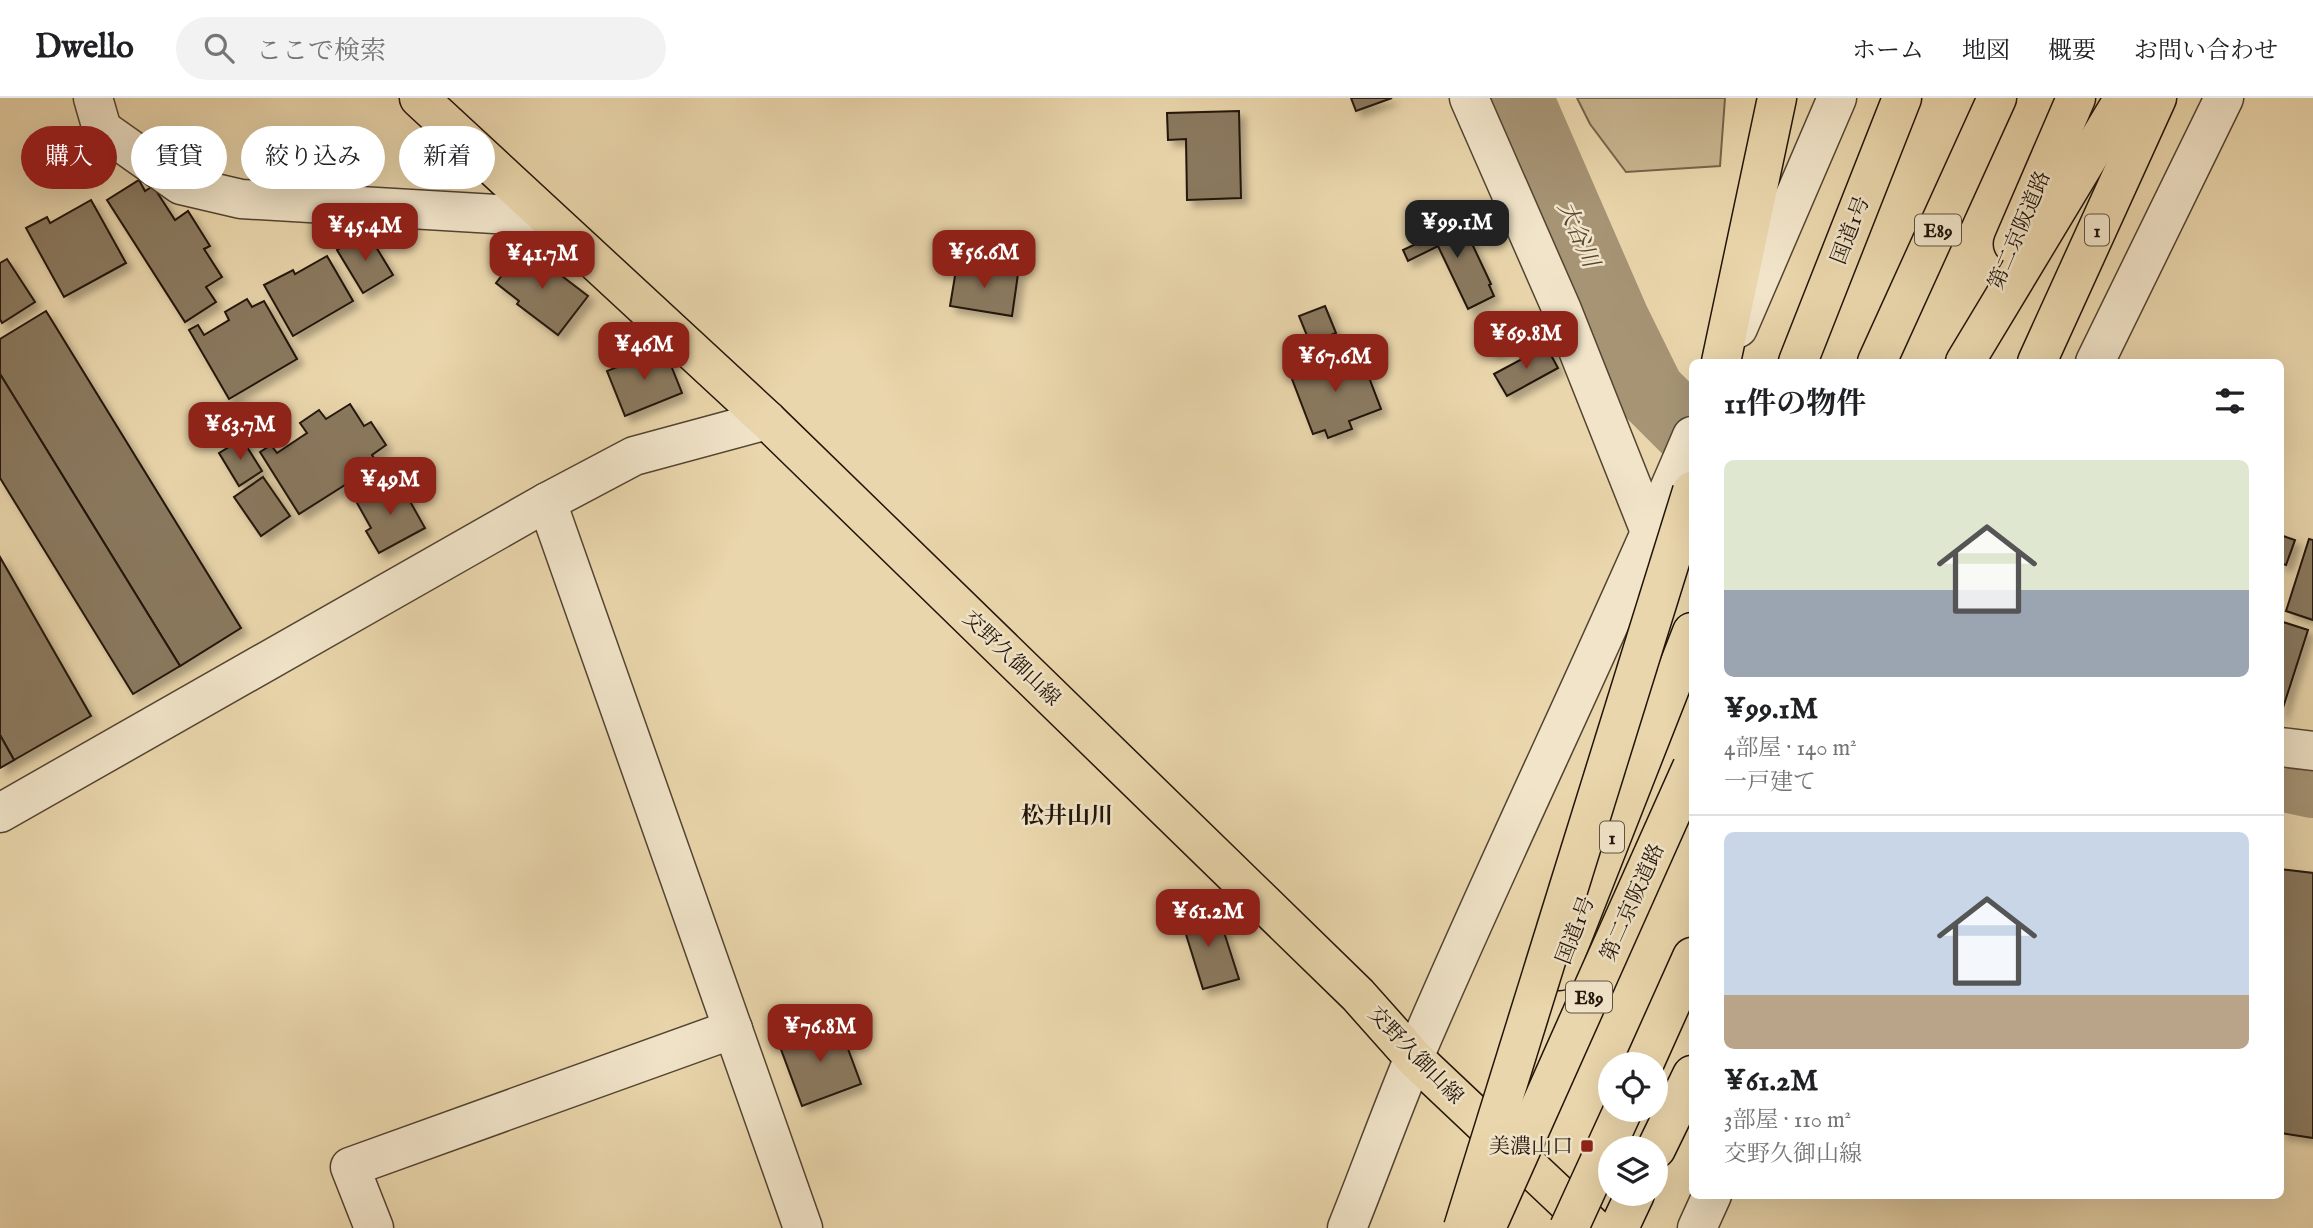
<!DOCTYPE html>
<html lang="ja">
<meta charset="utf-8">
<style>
:root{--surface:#fff;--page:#f2f2f2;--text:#202124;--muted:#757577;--line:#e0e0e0;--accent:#8f2418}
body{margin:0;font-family:"IM FELL English","Noto Serif JP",serif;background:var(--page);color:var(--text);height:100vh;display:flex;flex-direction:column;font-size:26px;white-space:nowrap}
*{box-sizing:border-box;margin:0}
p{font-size:23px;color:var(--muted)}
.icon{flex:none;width:38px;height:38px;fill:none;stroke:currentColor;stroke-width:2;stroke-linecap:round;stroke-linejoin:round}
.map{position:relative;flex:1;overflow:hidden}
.panel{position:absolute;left:1689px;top:261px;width:595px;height:840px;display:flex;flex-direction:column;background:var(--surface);border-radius:10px;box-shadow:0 7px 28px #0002}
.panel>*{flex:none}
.top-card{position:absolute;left:21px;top:28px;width:665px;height:63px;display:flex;gap:14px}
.fabs{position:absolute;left:1598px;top:954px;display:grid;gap:14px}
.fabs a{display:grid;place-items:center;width:70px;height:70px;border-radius:50%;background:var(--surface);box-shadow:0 7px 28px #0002;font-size:35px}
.price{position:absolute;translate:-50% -60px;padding:0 16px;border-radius:14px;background:var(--accent);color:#fff;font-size:23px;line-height:46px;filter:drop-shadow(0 2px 4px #0008)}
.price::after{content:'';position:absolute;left:50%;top:42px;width:21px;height:16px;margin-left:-10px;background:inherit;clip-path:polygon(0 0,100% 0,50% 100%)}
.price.on{background:#222;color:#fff}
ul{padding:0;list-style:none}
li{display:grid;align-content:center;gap:14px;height:371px;padding:0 35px}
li+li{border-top:2px solid var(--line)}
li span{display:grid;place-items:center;height:217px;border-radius:10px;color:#555}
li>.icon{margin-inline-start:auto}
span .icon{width:126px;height:126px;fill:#fffc;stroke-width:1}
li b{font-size:30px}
h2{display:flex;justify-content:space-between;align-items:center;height:84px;padding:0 35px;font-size:30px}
.pill{padding:0 24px;border-radius:32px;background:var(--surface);box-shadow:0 7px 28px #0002;font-size:24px;line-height:63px}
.pill.on{background:var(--accent);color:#fff}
header{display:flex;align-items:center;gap:42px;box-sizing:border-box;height:98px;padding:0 35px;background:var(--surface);border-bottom:2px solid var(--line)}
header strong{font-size:33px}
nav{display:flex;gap:38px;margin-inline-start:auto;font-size:24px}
.search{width:490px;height:63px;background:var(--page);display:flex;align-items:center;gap:18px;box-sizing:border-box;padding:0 24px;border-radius:38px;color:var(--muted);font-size:26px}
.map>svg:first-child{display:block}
.green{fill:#c8b590;stroke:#74644c;stroke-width:2}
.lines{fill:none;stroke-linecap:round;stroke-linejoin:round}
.river{stroke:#a69475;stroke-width:70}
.building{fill:#8a795e;stroke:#211409;stroke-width:2;filter:url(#shadow)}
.minor-casing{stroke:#534432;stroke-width:41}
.major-casing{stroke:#211409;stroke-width:41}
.highway-casing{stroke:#211409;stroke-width:41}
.minor{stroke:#f1e4c9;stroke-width:38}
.major{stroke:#ead6ac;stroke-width:38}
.highway{stroke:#ead6ac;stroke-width:38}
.highway-bridge-casing{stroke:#211409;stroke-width:41;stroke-linecap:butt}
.highway-bridge{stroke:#ead6ac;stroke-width:38}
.poi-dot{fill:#8f2418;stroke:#f1e4c9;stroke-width:2.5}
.labels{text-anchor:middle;stroke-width:5;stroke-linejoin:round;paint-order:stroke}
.shield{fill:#f1e4c9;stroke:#5f5243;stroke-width:2}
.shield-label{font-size:19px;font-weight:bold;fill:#211409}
.street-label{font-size:21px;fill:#211409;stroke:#f1e4c9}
.poi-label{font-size:21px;fill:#211409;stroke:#f1e4c9;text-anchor:end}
.water-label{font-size:23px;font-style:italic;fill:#564734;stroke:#f1e4c9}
.neighbourhood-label{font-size:23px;font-weight:bold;fill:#211409;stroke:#f1e4c9}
</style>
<header>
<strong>Dwello</strong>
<div class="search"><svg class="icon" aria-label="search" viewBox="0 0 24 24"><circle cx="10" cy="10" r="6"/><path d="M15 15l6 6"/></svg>ここで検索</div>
<nav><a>ホーム</a><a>地図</a><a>概要</a><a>お問い合わせ</a></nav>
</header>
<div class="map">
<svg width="2313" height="1130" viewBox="0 0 2313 1130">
<defs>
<filter id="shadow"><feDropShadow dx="6" dy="6" stdDeviation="3.5" flood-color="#0004"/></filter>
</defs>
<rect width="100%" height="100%" fill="#ead6ac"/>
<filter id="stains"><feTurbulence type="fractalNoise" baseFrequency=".00286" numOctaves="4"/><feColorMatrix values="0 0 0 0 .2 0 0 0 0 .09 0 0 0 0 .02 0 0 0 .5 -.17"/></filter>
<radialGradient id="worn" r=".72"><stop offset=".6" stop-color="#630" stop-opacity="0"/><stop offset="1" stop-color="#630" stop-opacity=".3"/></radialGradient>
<path class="green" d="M1577,0H1725L1720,68L1626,74L1590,26Z"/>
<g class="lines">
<g class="river">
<path d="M1518,0L1615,223L1650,294L1692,336"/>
<path d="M2280,678L2313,685"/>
</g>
</g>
<g class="building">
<path d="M1351,0H1392L1356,13Z"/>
<path d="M1239,13L1241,100L1187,102L1186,41L1168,42L1167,15Z"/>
<path d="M139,82L145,93L153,88L175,122L188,113L210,148L204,151L222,179L206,189L216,204L185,224L107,102Z"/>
<path d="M91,102L126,165L64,199L26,130L47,119L50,125Z"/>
<path d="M1458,116L1491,186L1489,187L1494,198L1468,211L1438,148L1408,163L1403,152L1433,138L1429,130Z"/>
<path d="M367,134L393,177L363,195L337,152Z"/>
<path d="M524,149L588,198L558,237L517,206L519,203L496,185Z"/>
<path d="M327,158L353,203L293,238L264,187L293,172L295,176Z"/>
<path d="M7,161L35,204L2,225L0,221V165Z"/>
<path d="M957,166L1018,176L1012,218L950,208Z"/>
<path d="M247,201L252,209L264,203L297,261L229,301L189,232L198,227L204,237L229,222L225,214Z"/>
<path d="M1325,208L1336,235L1310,245L1299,218Z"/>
<path d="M46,213L241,530L180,568L0,276V241Z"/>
<path d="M1536,223L1541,235L1492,255L1487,243Z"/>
<path d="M1546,248L1558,270L1507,298L1494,276Z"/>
<path d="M664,250L682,295L625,318L607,273Z"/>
<path d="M1320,254L1326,269L1360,256L1381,311L1349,323L1352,331L1328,340L1325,332L1313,336L1292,281L1306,275L1301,261Z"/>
<path d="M0,276L180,568L133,596L0,380Z"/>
<path d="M350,306L364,328L371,324L386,347L372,357L378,366L299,416L260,354L271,347L277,355L307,335L300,325L319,312L326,321Z"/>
<path d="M242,341L262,373L239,388L219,355Z"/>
<path d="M263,379L290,418L261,438L234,399Z"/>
<path d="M398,382L425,430L379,455L366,433L371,430L357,405Z"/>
<path d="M2280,437L2295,442L2286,467L2280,465Z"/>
<path d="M2309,441L2313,442V522L2286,513Z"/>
<path d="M0,459L91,618L14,662L0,637Z"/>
<path d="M2280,523L2308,532L2281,616H2280Z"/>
<path d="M0,637L14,662L0,670Z"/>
<path d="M2280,771L2313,775V1040L2280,1035Z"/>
<path d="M1202,807L1210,832L1222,828L1239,881L1203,891L1179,814Z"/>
<path d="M838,924L861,986L802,1008L779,946Z"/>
</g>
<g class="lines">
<g class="minor-casing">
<g id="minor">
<path d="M93,0L102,31L181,87L241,101L546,119"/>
<path d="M1469,0L1562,212L1651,436"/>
<path d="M1738,230L1837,0"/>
<path d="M2095,264L2224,0"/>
<path d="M547,404L803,1130"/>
<path d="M2280,649L2313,653"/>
<path d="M0,715L547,404L634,358L767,322"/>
<path d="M374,1130L350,1069L733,931"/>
<path d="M1347,1130C1370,1073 1391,1014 1415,957C1504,749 1604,546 1692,338"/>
<path d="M1697,1130L1712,1097"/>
</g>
</g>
<g class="major-casing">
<path id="major" d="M419,0L767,322L1358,897L1414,960L1594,1130"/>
</g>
<g class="highway-casing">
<g id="highway">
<path d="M2013,146L2076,0"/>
<path d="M1721,264L1777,0"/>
<path d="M1798,264L1902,0"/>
<path d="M1877,264L1997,0"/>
<path d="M1965,264L2124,0"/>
<path d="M2037,264L2157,0"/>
<path d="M1559,873L1692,534"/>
<path d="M1644,966L1692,859"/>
<path d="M1656,1051L1692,977"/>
<path d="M1619,1130L1635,1096"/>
</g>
</g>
<use href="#minor" class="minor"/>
<use href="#major" class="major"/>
<use href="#highway" class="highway"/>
<g class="highway-bridge-casing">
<g id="highway-bridge">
<path d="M1463,1130L1692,393"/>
<path d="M1486,1130L1692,669"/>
<path d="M1569,1130L1623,1012"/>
</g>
</g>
<use href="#highway-bridge" class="highway-bridge"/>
</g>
<rect class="poi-dot" x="1580" y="1041" width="14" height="14" rx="3.5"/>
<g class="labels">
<g class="shield">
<rect x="1915" y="116.5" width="46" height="31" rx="5"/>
<rect x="2085" y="116.5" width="24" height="31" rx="5"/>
<rect x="1600" y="723.5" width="24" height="31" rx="5"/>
<rect x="1566" y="883.5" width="46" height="31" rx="5"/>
</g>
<g class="shield-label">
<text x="1938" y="139">E89</text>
<text x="2097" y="139">1</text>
<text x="1612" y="746">1</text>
<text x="1589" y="906">E89</text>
</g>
<g class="street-label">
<text transform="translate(1850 132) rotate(-69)" y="7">国道1号</text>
<text transform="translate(2019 132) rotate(-67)" y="7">第二京阪道路</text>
<text transform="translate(1012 560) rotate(44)" y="7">交野久御山線</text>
<text transform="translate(1632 804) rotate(-66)" y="7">第二京阪道路</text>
<text transform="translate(1575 832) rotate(-69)" y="7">国道1号</text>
<text transform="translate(1416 957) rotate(46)" y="7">交野久御山線</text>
</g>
<g class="poi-label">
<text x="1573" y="1055">美濃山口</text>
</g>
<g class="water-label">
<text transform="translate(1579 136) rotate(66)" y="8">大谷川</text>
</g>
<g class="neighbourhood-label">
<text x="1067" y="725">松井山川</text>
</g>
</g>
<rect width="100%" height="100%" filter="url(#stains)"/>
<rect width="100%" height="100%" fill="url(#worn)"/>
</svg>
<div class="fabs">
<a><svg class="icon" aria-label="locate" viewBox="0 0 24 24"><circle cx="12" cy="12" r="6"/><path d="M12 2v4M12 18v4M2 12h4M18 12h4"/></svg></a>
<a><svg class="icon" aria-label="layers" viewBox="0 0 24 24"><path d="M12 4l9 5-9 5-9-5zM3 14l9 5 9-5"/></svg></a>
</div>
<b class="price on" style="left:1457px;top:162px">¥99.1M</b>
<b class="price" style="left:365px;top:165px">¥45.4M</b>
<b class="price" style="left:984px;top:192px">¥56.6M</b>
<b class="price" style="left:542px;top:193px">¥41.7M</b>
<b class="price" style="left:1526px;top:273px">¥69.8M</b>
<b class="price" style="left:644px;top:284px">¥46M</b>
<b class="price" style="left:1335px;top:296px">¥67.6M</b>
<b class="price" style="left:240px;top:364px">¥63.7M</b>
<b class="price" style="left:390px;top:419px">¥49M</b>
<b class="price" style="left:1208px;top:851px">¥61.2M</b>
<b class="price" style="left:820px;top:966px">¥76.8M</b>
<div class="top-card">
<a class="pill on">購入</a>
<a class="pill">賃貸</a>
<a class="pill">絞り込み</a>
<a class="pill">新着</a>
</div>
<section class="panel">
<h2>11件の物件<svg class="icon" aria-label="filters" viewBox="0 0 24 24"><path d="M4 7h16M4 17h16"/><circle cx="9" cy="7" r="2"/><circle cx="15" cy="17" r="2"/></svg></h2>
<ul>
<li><span style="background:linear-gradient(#dfe7d0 60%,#9aa5b1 0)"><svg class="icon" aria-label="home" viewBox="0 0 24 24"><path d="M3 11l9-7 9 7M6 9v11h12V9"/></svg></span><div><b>¥99.1M</b><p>4部屋 · 140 m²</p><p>一戸建て</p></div></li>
<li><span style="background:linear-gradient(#c9d6e8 75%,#b9a48a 0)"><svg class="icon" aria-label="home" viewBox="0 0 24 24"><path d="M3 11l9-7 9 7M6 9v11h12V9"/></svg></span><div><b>¥61.2M</b><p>3部屋 · 110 m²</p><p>交野久御山線</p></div></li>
</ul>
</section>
</div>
